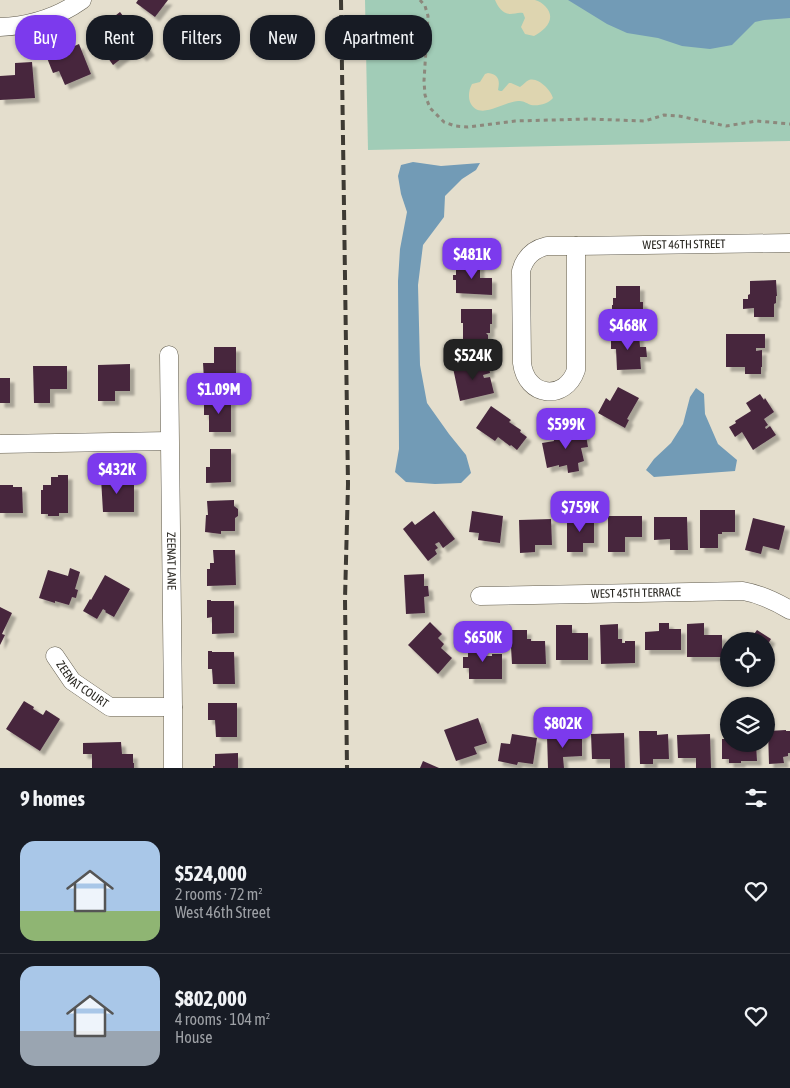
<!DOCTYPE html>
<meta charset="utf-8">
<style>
:root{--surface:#171b24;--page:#20242c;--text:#f1f3f6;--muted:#9ea1a6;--line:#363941;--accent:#7c3aed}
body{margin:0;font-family:"Asap Condensed",sans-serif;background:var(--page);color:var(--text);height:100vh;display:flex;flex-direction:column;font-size:19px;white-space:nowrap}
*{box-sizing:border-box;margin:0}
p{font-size:16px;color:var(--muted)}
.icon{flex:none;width:28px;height:28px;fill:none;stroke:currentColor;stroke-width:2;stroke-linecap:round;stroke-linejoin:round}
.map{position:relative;height:768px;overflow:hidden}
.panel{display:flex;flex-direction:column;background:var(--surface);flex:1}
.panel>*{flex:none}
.banner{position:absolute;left:15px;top:15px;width:500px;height:45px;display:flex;gap:10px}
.controls{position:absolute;left:720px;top:632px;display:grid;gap:10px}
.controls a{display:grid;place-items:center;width:55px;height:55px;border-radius:50%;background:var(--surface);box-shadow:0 1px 4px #0004;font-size:25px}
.price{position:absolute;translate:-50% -42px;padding:0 11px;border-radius:10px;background:var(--accent);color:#fff;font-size:16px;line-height:32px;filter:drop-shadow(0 1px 2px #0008)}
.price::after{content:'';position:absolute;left:50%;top:30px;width:15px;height:11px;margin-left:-8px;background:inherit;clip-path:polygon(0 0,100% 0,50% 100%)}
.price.active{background:#222;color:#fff}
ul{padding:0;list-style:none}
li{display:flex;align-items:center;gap:15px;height:125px;padding:0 20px}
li+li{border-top:1px solid var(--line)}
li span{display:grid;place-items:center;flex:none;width:140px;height:100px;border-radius:15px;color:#555}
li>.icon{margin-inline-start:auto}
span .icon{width:60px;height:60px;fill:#fffc;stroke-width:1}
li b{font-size:21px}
h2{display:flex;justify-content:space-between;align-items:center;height:60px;padding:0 20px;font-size:21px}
.pill{padding:0 18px;border-radius:20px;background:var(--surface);box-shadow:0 1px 4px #0004;font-size:18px;line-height:45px}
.pill.active{background:var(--accent);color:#fff}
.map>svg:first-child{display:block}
.green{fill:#a1ccb7}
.sand{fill:#ded5b0}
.water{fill:#729bb6}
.building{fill:#47273e;filter:url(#shadow)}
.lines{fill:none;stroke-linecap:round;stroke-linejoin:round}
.minor-casing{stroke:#625d4f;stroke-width:19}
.path{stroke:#8c887c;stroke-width:3;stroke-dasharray:4 4;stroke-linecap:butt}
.minor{stroke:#fff;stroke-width:18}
.rail{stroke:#3d3a33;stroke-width:4;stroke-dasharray:10 5;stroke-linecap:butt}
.labels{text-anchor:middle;stroke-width:5;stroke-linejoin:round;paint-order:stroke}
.street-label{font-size:12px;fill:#282620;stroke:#e4decd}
</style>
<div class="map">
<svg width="790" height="768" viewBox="0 0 790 768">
<defs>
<filter id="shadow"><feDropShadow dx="4.5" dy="4.5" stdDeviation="1" flood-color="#0004"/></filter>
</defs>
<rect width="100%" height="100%" fill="#e4decd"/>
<path class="green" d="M365,0H790V141L368,150Z"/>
<g class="sand">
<path d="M495,0C507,0 523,0 535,0C539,1 542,3 545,6C557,18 546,30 534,36L525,34L521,27L525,18L523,13C518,12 515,14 510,14C502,13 498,7 495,0Z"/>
<path d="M488,73C499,74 500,81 498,90L500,91H502L509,83H511L520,87C523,85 526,81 529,80C539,77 551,91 553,98C548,104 539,106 531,105C528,104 524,101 520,101C507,99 479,123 470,102C468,97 469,89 472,84L480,82L485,74Z"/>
</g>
<g class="water">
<path d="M568,0H790V18L764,20L755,22L732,45L710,49L682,46L658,38L627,33L607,24Z"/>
<path d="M413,162L441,166L480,163L476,170L462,179L445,196L444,217L423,245L418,285L420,365L427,403L449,434L466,455L471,473L461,483L435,484L406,482L395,472L399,449L398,281L400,249L407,212L401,194L398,176L401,165Z"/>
<path d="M696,388L704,394L705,414L718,444L737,460L735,471L654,477L646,470L654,459L671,443L683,424L690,397Z"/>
</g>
<g class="building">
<path d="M138,0H168L155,17L136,3Z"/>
<path d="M120,12L150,51L142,57L135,48L113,65L98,44L115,32L107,22Z"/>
<path d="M79,44L91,74L65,85L59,71L53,73L47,58Z"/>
<path d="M32,62L35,98L0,100V76L15,75V63Z"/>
<path d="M456,263H480V278H492V295L456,293V280H453V275H456Z"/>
<path d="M776,280L777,296H776V303L774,304V317H754V308L743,309V299H748V295L750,294V281Z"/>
<path d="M616,286H640V302H643V310H640V321L612,322V305H613V298H616Z"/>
<path d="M461,309H492V324H490V333H486L488,335V340L486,342H463V323H461Z"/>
<path d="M639,334L640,347H646L647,357H640L641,369L617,370L616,349H611V335Z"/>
<path d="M726,334H765V348H756V351L762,350V367H761V374H745V367H726Z"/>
<path d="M214,347H236V383H217V380H204L203,363H214Z"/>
<path d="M488,360L490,373L483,375L484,378L490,377L494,393L460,401L453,368Z"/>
<path d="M130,364V391H115V401H98V365Z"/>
<path d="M33,366H67V389H50V403H34Z"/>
<rect x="0" y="378" width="10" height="25"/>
<path d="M618,387L639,398L627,419L629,420L625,428L598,413L606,398L610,401Z"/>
<path d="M760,394L764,400L765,398L774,412L764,419L768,425L765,427L766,429L770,426L776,435L753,450L742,432L735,437L729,427L736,423L735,421L751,411L746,403Z"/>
<path d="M204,400H231V432H209V415H204Z"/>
<path d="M491,406L511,420L509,422L521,430L520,432L527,437L517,450L511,445L510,446L498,437L495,441L476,428Z"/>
<path d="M578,430V431L585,430L588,447L581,448L584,461L578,463L579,471L568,473L567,465L559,467V465L547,468L542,443L554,441L553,436Z"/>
<path d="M210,449H231V482L206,483V467H210Z"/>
<path d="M58,475H68V513H59V516H48V514H41V490H43V485H51V477H58Z"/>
<path d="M126,477V485H134V512H103L101,478Z"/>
<path d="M0,485H13V487H22L23,513H0Z"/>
<path d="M234,500V506L238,509V516L235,518V531H221V534L205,532L206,515H208L207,501Z"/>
<path d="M700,510H735V532H722V534H718V548H700Z"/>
<path d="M434,511L455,539L443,548L439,542L435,544L438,548L435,550L437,554L428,561L403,529L412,521L415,525Z"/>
<path d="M472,511L503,516L500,543L478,540L479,533L469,532Z"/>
<path d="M608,516H642V537H625V552H608Z"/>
<path d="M654,517H687L688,550H670V539L654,540Z"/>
<path d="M567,518H594V543H583V552H567Z"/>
<path d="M753,518L785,526L779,550L763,546L761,554L745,550Z"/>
<path d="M551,519L552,545H535V552L520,553L519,520Z"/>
<path d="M213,550H235L236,585L207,586V569H210V563H214Z"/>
<path d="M70,568L80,572L75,589L78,590L76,598L72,597L69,605L55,601V603L39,598L48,570L68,576Z"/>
<path d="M424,574V586H428L429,596L424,597L425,613L406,614L404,575Z"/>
<path d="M105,575L130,589L114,617L105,612L106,611L103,609L97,619L83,611L90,599L91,600Z"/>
<path d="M207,600H211V601H234V633L212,634V617L207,618Z"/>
<path d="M0,607L12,613L2,634L5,635L0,645Z"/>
<path d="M430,622L442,634L438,638L444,644L441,648L452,658L438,674L408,645Z"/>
<path d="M659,623H669V629H681V650H645V632L659,631Z"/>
<path d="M704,623V635H722V657H687V624Z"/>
<path d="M618,624V639H622V643H625V641H635V663L601,664L600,625Z"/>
<path d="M556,625H572V633H588V660H556Z"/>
<path d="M510,630H527V639H531V641H545L546,664H512Z"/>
<path d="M757,630L771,639L766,647V641H749Z"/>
<path d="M468,643H484V656H492V654H502V679H469V668H463V657H468Z"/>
<path d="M208,651H212V652H234L235,684H213L212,669H208Z"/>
<path d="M24,701L34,707L33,709L43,715L46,710L60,719L40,751L6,729Z"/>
<path d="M208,703H237V737H216L215,720H208Z"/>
<path d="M478,718L487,743L474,747L477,754L456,761L444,730Z"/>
<path d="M786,730V731H790V753H788V756L783,757L784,763L769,764L768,731Z"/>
<path d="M639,731H657V735L668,734L669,759H653V764H640Z"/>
<path d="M624,733L625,768H610V759H592L591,734Z"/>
<path d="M512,734L537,738L533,764L518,762L517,765L498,761L501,743L510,744Z"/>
<path d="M710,734L711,768H696V758H678L677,735Z"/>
<path d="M582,735V756L563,757L564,768H548L547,736Z"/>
<path d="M722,739H729V744H756L757,761H741V763H729V759H722Z"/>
<path d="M121,742L122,754H133V763H134V768H92V754H83V743Z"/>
<path d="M238,753V768H213V766H215V754Z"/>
<path d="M423,761L439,768H420Z"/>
</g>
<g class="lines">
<g class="minor-casing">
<g id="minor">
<path d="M0,27C29,26 58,17 82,0"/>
<path d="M547,246H576V370C565,402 526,397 522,363L521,271C525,256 534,249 547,246Z"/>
<path id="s1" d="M576,246L790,243"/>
<path id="s2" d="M169,355L173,707V768"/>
<path d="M0,444L169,441"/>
<path id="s3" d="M480,596L743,591C760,594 775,601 790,610"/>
<path id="s4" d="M55,656L72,681L110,707H173"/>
</g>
</g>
<path class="path" d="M420,0L425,6L428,16L424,81L425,95L430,108L444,122L455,126L468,127L515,121L589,119L645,121L664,115L679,116L726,126L757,121L790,124"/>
<use href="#minor" class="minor"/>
<path class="rail" d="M341,0L348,484L345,599L347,768"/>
</g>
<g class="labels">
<g class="street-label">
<text dy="4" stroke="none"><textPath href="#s1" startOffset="108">WEST 46TH STREET</textPath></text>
<text dy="4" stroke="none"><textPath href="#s2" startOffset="206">ZEENAT LANE</textPath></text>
<text dy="4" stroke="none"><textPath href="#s3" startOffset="156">WEST 45TH TERRACE</textPath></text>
<text dy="4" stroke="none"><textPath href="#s4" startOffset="40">ZEENAT COURT</textPath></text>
</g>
</g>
</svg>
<div class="controls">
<a><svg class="icon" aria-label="locate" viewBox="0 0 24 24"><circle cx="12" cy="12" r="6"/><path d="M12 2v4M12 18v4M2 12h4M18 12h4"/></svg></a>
<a><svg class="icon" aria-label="layers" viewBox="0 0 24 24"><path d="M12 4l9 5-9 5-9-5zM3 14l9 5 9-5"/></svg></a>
</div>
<b class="price" style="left:472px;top:280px">$481K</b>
<b class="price" style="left:628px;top:351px">$468K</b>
<b class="price active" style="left:473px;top:381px">$524K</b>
<b class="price" style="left:219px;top:415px">$1.09M</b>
<b class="price" style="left:566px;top:450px">$599K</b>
<b class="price" style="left:117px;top:495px">$432K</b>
<b class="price" style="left:580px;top:533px">$759K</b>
<b class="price" style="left:483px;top:663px">$650K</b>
<b class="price" style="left:563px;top:749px">$802K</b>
<div class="banner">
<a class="pill active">Buy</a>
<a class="pill">Rent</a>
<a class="pill">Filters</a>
<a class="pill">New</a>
<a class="pill">Apartment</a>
</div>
</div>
<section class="panel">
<h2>9 homes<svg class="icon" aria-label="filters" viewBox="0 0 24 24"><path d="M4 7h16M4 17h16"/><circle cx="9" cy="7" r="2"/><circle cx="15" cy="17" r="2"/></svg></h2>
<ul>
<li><span style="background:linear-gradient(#a9c7e8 70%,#8fb573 0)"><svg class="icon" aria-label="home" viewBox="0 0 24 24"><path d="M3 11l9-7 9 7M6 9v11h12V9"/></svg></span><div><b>$524,000</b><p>2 rooms · 72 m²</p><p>West 46th Street</p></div><svg class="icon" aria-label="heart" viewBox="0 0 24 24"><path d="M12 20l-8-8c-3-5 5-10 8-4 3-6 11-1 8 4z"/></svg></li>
<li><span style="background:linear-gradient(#a9c7e8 65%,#9aa5b1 0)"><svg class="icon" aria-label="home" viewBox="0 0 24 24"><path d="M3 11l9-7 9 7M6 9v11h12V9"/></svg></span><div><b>$802,000</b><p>4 rooms · 104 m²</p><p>House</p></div><svg class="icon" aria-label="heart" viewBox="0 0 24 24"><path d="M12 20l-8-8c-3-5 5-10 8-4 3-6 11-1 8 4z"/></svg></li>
</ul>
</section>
